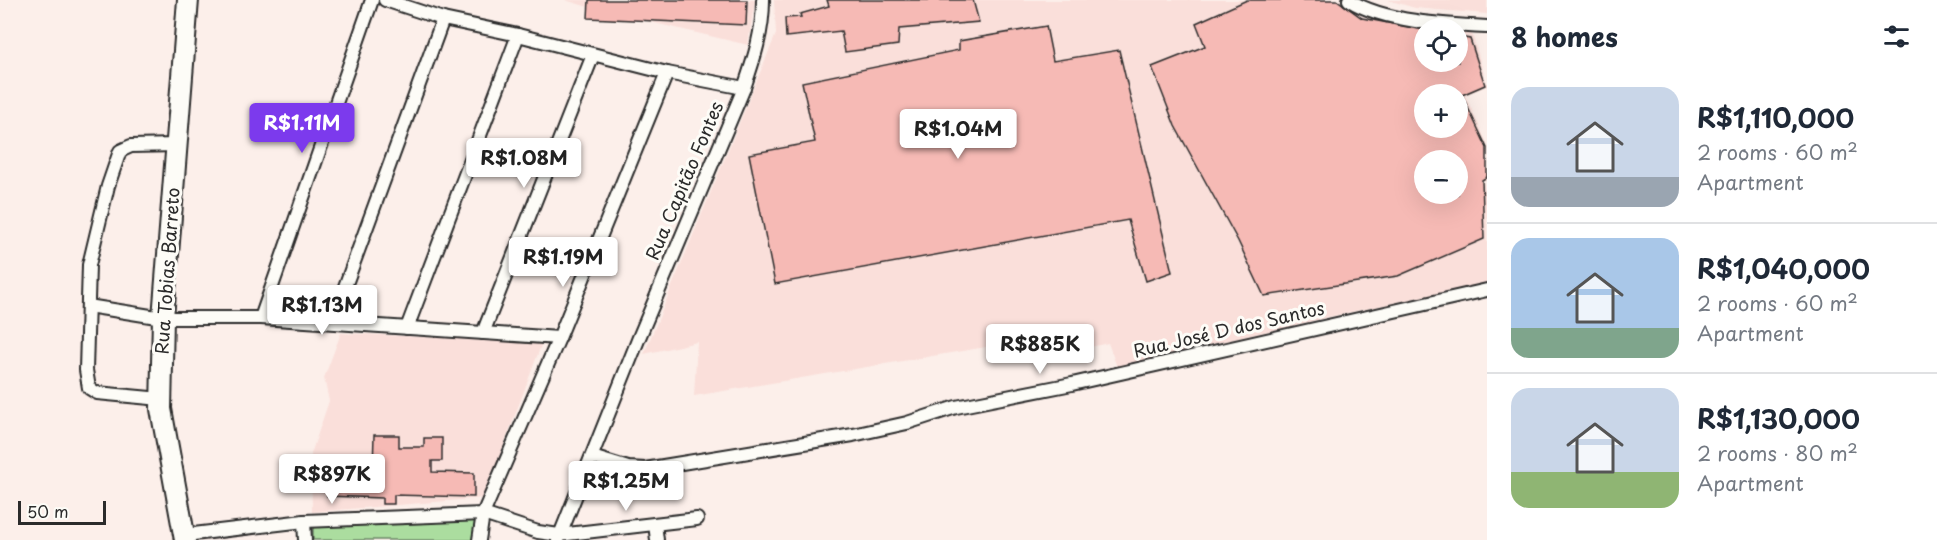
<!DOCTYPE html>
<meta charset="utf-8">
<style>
:root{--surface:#fff;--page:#f6f6f7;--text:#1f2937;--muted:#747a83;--line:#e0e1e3;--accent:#7c3aed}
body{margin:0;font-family:"Playpen Sans",sans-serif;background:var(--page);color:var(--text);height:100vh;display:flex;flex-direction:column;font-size:22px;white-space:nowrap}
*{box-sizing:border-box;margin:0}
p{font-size:20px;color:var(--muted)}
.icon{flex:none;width:33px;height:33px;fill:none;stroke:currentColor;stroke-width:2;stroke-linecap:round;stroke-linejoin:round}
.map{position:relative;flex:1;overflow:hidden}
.drawer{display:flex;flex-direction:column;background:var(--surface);width:450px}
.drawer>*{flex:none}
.buttons{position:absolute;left:1414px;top:18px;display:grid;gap:12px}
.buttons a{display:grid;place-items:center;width:54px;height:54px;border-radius:50%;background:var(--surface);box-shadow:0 6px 24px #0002;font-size:30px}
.scale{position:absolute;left:18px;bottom:15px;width:88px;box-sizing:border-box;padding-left:6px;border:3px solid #2b2b2b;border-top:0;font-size:16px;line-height:21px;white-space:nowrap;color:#2b2b2b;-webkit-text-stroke:4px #fdfcf7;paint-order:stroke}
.price{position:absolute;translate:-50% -51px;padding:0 14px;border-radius:6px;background:#fff;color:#222;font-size:20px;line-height:39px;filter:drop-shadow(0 2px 3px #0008)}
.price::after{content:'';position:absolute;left:50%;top:36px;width:18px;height:14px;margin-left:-9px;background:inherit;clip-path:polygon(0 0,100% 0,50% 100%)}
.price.current{background:var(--accent);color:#fff}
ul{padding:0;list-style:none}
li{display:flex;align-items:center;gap:18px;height:150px;padding:0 24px}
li+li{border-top:2px solid var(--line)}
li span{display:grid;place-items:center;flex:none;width:168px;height:120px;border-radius:18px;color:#555}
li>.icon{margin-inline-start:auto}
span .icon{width:72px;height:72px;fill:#fffc;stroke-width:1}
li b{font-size:26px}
h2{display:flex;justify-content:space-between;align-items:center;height:72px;padding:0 24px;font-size:26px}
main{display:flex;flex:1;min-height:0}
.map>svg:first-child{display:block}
.built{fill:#fadfda;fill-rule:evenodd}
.green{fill:#abdd9f;stroke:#6b8465;stroke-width:1.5}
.building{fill:#f6bab5;stroke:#2b2b2b;stroke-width:1.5;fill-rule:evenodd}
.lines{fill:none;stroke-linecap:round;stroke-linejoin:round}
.street-casing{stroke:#2b2b2b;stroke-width:16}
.primary-casing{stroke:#2b2b2b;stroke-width:24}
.street{stroke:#fdfcf7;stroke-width:12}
.primary{stroke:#fdfcf7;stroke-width:20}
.labels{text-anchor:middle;stroke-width:6;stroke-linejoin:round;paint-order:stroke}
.street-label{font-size:18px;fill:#2b2b2b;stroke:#fdfcf7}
</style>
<main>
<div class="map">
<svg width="1487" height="540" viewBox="0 0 1487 540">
<rect width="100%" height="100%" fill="#fcefea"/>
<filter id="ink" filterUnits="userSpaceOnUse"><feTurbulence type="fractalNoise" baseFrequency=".0167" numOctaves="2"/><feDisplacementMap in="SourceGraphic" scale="12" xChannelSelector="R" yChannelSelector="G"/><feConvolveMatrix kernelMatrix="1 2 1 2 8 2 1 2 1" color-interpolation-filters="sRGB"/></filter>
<g filter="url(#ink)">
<g class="built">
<path d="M565,0H755L748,45L595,9Z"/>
<path d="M774,0H1339L1362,16L1437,28H1425V62H1458V32L1472,34L1487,84V86L1465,95L1487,143V179L1483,181L1487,199V283L1328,317L1117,367L1108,343L1051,356L1046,337L694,396L697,342L644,354L776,34ZM1425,94H1458V128H1425ZM1425,160H1458V194H1425Z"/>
<path d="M1388,0H1487V14L1415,8Z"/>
<path d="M341,333L542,343L484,498L312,512L311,454L329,401L324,378Z"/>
</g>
<path class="green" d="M478,519L473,540H313V526Z"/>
<g class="building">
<path d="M589,0H747L746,25L588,18Z"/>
<path d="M827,0H973L979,22L899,29L898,45L845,52L841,31L786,37L785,18L801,17L800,14L829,6Z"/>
<path d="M1247,0H1337L1362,18L1425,30V62H1458V37L1470,39L1485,85L1462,95L1487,148V177L1482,180L1484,239L1398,276L1264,296L1238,241L1175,126L1152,67L1205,46L1196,23ZM1425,94H1458V128H1425ZM1425,160H1458V194H1425Z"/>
<path d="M1046,26L1053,61L1119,50L1172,272L1146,281L1128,220L775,284L749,154L815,142L802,82L959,50V41Z"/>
<path d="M374,435H399V447H424V438H442V461H432V472L474,473V497L394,495V504H382V498L327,496V469L373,470Z"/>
</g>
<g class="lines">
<g class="street-casing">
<g id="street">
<path d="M385,0L443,19L518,35L667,73L744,88"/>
<path d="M1349,0C1384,22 1446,25 1487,27"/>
<path d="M88,306L163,318H261L559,338"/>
<path d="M261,318L372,0"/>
<path d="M332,322L443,19"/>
<path d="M407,328L518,35"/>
<path d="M483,333L593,55"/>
<path d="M161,399L97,393L89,388L86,370L89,265L108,186L120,151L131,146L177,145"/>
<path d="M592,457L628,468L645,469L853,435L907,423L956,407L1072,384L1487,290"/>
<path d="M304,521L305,540"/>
<path d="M655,524L657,540"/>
<path d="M185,535L304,521L483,514L538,532L559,535L697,519"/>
<path d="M479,540L483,514L559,338L667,73"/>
<path d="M558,540L638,340L744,88C754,59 763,32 763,0"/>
</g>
</g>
<g class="primary-casing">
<path id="primary" d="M185,540L161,409L163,318L188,0"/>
</g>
<use href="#street" class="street"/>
<use href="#primary" class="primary"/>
</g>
</g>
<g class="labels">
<g class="street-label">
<text transform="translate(685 181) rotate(-67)" y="6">Rua Capitão Fontes</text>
<text transform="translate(168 271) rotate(-86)" y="6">Rua Tobias Barreto</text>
<text transform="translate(1229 330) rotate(-13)" y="6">Rua José D dos Santos</text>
</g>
</g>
</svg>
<div class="buttons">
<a><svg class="icon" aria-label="locate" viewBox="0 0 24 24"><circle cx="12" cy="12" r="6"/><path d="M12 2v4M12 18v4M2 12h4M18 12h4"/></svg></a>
<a>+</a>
<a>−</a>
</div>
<div class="scale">50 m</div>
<b class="price current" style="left:302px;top:154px">R$1.11M</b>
<b class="price" style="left:958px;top:160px">R$1.04M</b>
<b class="price" style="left:524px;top:189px">R$1.08M</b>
<b class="price" style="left:563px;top:288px">R$1.19M</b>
<b class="price" style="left:322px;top:336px">R$1.13M</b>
<b class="price" style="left:1040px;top:375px">R$885K</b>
<b class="price" style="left:332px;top:505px">R$897K</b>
<b class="price" style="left:626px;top:512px">R$1.25M</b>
</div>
<section class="drawer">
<h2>8 homes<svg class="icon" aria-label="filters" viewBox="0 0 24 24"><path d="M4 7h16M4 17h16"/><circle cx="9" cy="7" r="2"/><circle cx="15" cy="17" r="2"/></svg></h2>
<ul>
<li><span style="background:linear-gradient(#c9d6e8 75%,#9aa5b1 0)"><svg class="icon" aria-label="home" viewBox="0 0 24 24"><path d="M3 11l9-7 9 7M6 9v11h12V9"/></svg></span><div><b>R$1,110,000</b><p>2 rooms · 60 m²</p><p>Apartment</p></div></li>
<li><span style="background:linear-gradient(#a9c7e8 75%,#7fa58c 0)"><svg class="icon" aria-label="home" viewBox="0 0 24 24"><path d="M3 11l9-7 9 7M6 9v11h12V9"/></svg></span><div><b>R$1,040,000</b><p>2 rooms · 60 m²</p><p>Apartment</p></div></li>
<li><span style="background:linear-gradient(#c9d6e8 70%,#8fb573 0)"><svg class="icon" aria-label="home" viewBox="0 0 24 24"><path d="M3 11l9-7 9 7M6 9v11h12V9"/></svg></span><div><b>R$1,130,000</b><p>2 rooms · 80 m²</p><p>Apartment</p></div></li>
</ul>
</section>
</main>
